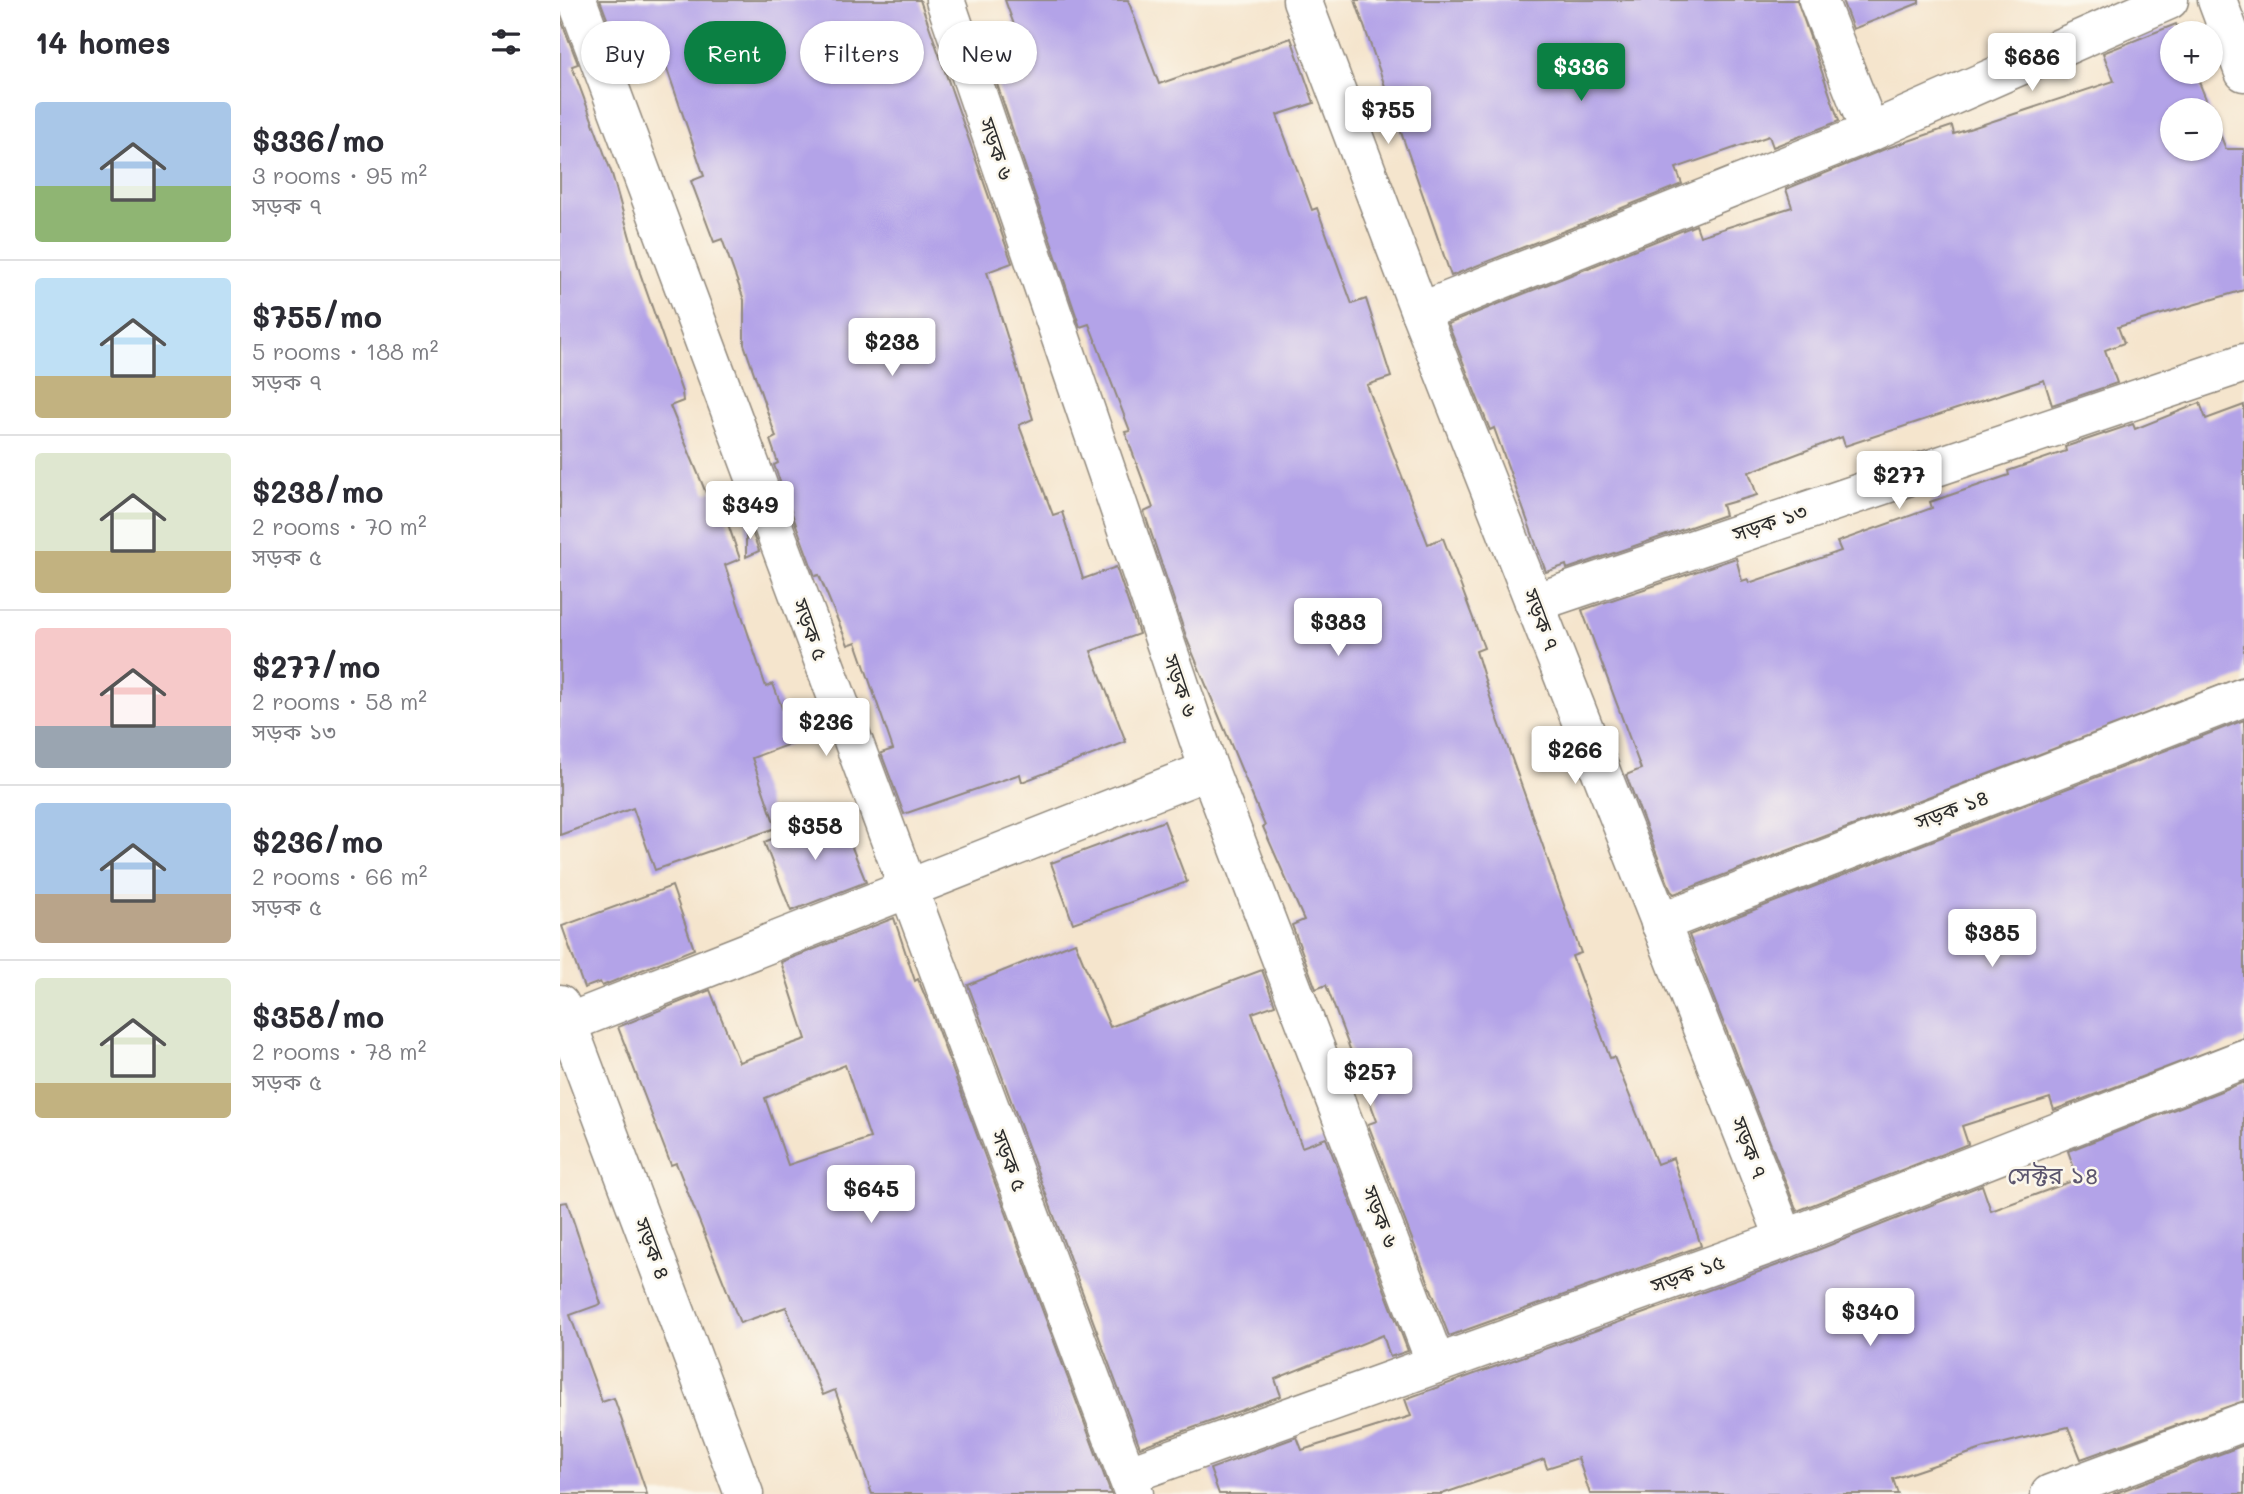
<!DOCTYPE html>
<meta charset="utf-8">
<style>
:root{--surface:#fff;--page:#f7f7f7;--text:#2b2b33;--muted:#7c7c81;--line:#e1e1e2;--accent:#0b8043}
body{margin:0;font-family:Mali,"Noto Sans Bengali",sans-serif;background:var(--page);color:var(--text);height:100vh;display:flex;flex-direction:column;font-size:26px;white-space:nowrap}
*{box-sizing:border-box;margin:0}
p{font-size:23px;color:var(--muted)}
.icon{flex:none;width:38px;height:38px;fill:none;stroke:currentColor;stroke-width:2;stroke-linecap:round;stroke-linejoin:round}
.map{position:relative;flex:1;overflow:hidden}
.panel{display:flex;flex-direction:column;background:var(--surface);width:560px}
.panel>*{flex:none}
.guide{position:absolute;left:21px;top:21px;width:665px;height:63px;display:flex;gap:14px}
.fabs{position:absolute;left:1600px;top:21px;display:grid;gap:14px}
.fabs a{display:grid;place-items:center;width:63px;height:63px;border-radius:50%;background:var(--surface);box-shadow:0 2px 5px #0004;font-size:35px}
.price{position:absolute;translate:-50% -60px;padding:0 16px;border-radius:7px;background:#fff;color:#222;font-size:23px;line-height:46px;filter:drop-shadow(0 2px 4px #0008)}
.price::after{content:'';position:absolute;left:50%;top:42px;width:21px;height:16px;margin-left:-10px;background:inherit;clip-path:polygon(0 0,100% 0,50% 100%)}
.price.on{background:var(--accent);color:#fff}
ul{padding:0;list-style:none}
li{display:flex;align-items:center;gap:21px;height:175px;padding:0 35px}
li+li{border-top:2px solid var(--line)}
li span{display:grid;place-items:center;flex:none;width:196px;height:140px;border-radius:7px;color:#555}
li>.icon{margin-inline-start:auto}
span .icon{width:84px;height:84px;fill:#fffc;stroke-width:1}
li b{font-size:30px}
h2{display:flex;justify-content:space-between;align-items:center;height:84px;padding:0 35px;font-size:30px}
.chip{padding:0 24px;border-radius:32px;background:var(--surface);box-shadow:0 2px 5px #0004;font-size:24px;line-height:63px}
.chip.on{background:var(--accent);color:#fff}
main{display:flex;flex:1;min-height:0}
.map>svg:first-child{display:block}
.building{fill:#b3a3e8;fill-rule:evenodd}
.lines{fill:none;stroke-linecap:round;stroke-linejoin:round}
.minor-casing{stroke:#90887c;stroke-width:41}
.minor{stroke:#fff;stroke-width:38}
.labels{text-anchor:middle;stroke-width:5;stroke-linejoin:round;paint-order:stroke}
.street-label{font-size:21px;fill:#2b2b2b;stroke:#fbf7ec}
.quarter-label{font-size:24px;fill:#5b556d;stroke:#fbf7ec}
</style>
<main>
<section class="panel">
<h2>14 homes<svg class="icon" aria-label="filters" viewBox="0 0 24 24"><path d="M4 7h16M4 17h16"/><circle cx="9" cy="7" r="2"/><circle cx="15" cy="17" r="2"/></svg></h2>
<ul>
<li><span style="background:linear-gradient(#a9c7e8 60%,#8fb573 0)"><svg class="icon" aria-label="home" viewBox="0 0 24 24"><path d="M3 11l9-7 9 7M6 9v11h12V9"/></svg></span><div><b>$336/mo</b><p>3 rooms · 95 m²</p><p>সড়ক ৭</p></div></li>
<li><span style="background:linear-gradient(#bfe0f5 70%,#c2b280 0)"><svg class="icon" aria-label="home" viewBox="0 0 24 24"><path d="M3 11l9-7 9 7M6 9v11h12V9"/></svg></span><div><b>$755/mo</b><p>5 rooms · 188 m²</p><p>সড়ক ৭</p></div></li>
<li><span style="background:linear-gradient(#dfe7d0 70%,#c2b280 0)"><svg class="icon" aria-label="home" viewBox="0 0 24 24"><path d="M3 11l9-7 9 7M6 9v11h12V9"/></svg></span><div><b>$238/mo</b><p>2 rooms · 70 m²</p><p>সড়ক ৫</p></div></li>
<li><span style="background:linear-gradient(#f6c9c9 70%,#9aa5b1 0)"><svg class="icon" aria-label="home" viewBox="0 0 24 24"><path d="M3 11l9-7 9 7M6 9v11h12V9"/></svg></span><div><b>$277/mo</b><p>2 rooms · 58 m²</p><p>সড়ক ১৩</p></div></li>
<li><span style="background:linear-gradient(#a9c7e8 65%,#b9a48a 0)"><svg class="icon" aria-label="home" viewBox="0 0 24 24"><path d="M3 11l9-7 9 7M6 9v11h12V9"/></svg></span><div><b>$236/mo</b><p>2 rooms · 66 m²</p><p>সড়ক ৫</p></div></li>
<li><span style="background:linear-gradient(#dfe7d0 75%,#c2b280 0)"><svg class="icon" aria-label="home" viewBox="0 0 24 24"><path d="M3 11l9-7 9 7M6 9v11h12V9"/></svg></span><div><b>$358/mo</b><p>2 rooms · 78 m²</p><p>সড়ক ৫</p></div></li>
</ul>
</section>
<div class="map">
<svg width="1684" height="1494" viewBox="0 0 1684 1494">
<rect width="100%" height="100%" fill="#fbf7ec"/>
<filter id="ink" filterUnits="userSpaceOnUse"><feTurbulence type="fractalNoise" baseFrequency=".0143" numOctaves="2"/><feDisplacementMap in="SourceGraphic" scale="14" xChannelSelector="R" yChannelSelector="G"/><feConvolveMatrix kernelMatrix="1 2 1 2 8 2 1 2 1" color-interpolation-filters="sRGB"/></filter>
<filter id="wash" filterUnits="userSpaceOnUse"><feTurbulence type="fractalNoise" baseFrequency=".00686" numOctaves="4" result="noise"/><feDisplacementMap in="SourceGraphic" scale="28" xChannelSelector="R" yChannelSelector="G"/><feGaussianBlur stdDeviation="1.57" result="paint"/><feColorMatrix in="noise" values="0 0 0 0 0 0 0 0 0 0 0 0 0 0 0 0 0 1.4 0 .05"/><feComposite in="paint" operator="in"/></filter>
<g filter="url(#wash)">
<rect width="100%" height="100%" fill="#f5e5cd"/>
<g id="blocks">
<g class="building">
<path d="M40,0H360L452,263L427,272L473,419L459,425L493,515L502,512L523,579L556,567L579,634L531,651L566,742L462,782L460,774L344,814L321,753L333,749L296,642L288,645L259,575L255,576L214,465L218,463L210,440L216,437L184,344V300L162,239L154,242L131,181L144,176L96,37L59,50Z"/>
<path d="M445,0H568L599,84L731,38L754,103L717,115L752,210L757,208L792,304L806,299L831,377L807,385L868,544L883,538L924,648L916,651L931,700L1021,953L1012,956L1050,1058L1054,1057L1097,1164L1113,1158L1141,1246L889,1336L808,1124L817,1121L766,985L756,989L732,925L744,920L703,827L705,826L628,642L584,512L593,508L565,432L570,431L529,324L520,327L424,46L457,33Z"/>
<path d="M795,0H1237L1279,121L1213,147L1209,136L1116,168L1122,184L891,276Z"/>
<path d="M1282,0H1359V3L1293,29Z"/>
<path d="M0,17L18,64L12,66L52,174L80,273L122,392L123,401L110,406L146,493L156,489L180,559L165,565L206,687L213,684L235,742L192,758L216,828L95,870L73,808L0,835Z"/>
<path d="M1616,24L1620,33H1612V72H1635L1666,149H1684V290L1558,327L1564,343L1545,350L1557,383L1492,405L1484,380L1285,446L1282,437L1189,472L1197,495L1162,505L1165,515L1007,569L1006,565L986,572L934,428L930,430L888,324L1136,225L1140,236L1232,207L1226,189L1325,149L1392,126L1394,134L1554,81L1543,53ZM1612,110H1650V149H1612Z"/>
<path d="M1640,403L1646,419L1684,405V676L1114,894L1111,891L1066,775L1081,769L1022,610L1176,558L1182,581L1188,579L1189,583L1281,551L1277,542L1372,508L1370,502L1449,475L1448,471L1506,451L1505,447L1573,424L1575,429Z"/>
<path d="M186,515L199,551L186,557Z"/>
<path d="M1684,720V1038L1494,1110L1490,1098L1402,1126L1408,1144L1237,1211L1129,935Z"/>
<path d="M278,813L306,882L231,911L204,842Z"/>
<path d="M604,821L627,882L513,923L491,863Z"/>
<path d="M112,886L134,949L42,986L40,982L24,988L2,926Z"/>
<path d="M334,918L355,981L358,979L367,1001L551,1494H312L275,1390L263,1395L226,1307L180,1323L116,1163L111,1165L58,1027L150,990L179,1062L246,1039L221,962ZM285,1065L310,1138L228,1165L205,1098Z"/>
<path d="M515,942L550,1027L702,970L715,1005L692,1013L742,1147L766,1138L848,1351L830,1357L823,1335L715,1379L721,1396L580,1447L408,985Z"/>
<path d="M1684,1082V1401L1521,1459L1508,1427L1425,1448L1333,1479L1338,1494H1030L1018,1458L987,1468L984,1459L882,1494H659L650,1469L737,1437L742,1450L851,1416L845,1399L1232,1260L1422,1185L1431,1211L1518,1179L1508,1151Z"/>
<path d="M7,1202L41,1304L10,1315L42,1402L54,1398L87,1494H0V1203Z"/>
<path d="M1684,1445V1494H1553Z"/>
</g>
</g>
</g>
<g filter="url(#ink)">
<use href="#blocks" fill-opacity="0" stroke="#90887c" stroke-width="2"/>
<g class="lines">
<g class="minor-casing">
<g id="minor">
<path d="M17,0L574,1494"/>
<path d="M385,0L649,770L876,1364"/>
<path d="M742,0L860,312L1225,1239"/>
<path d="M1258,0L1310,132"/>
<path d="M1657,0L1684,72"/>
<path d="M860,312L1310,132L1609,0"/>
<path d="M974,603L1684,363"/>
<path d="M1100,923L1684,697"/>
<path d="M0,1004L184,1494"/>
<path d="M0,1026L649,770"/>
<path d="M567,1475L1225,1239L1684,1059"/>
<path d="M1490,1494L1684,1422"/>
</g>
</g>
<use href="#minor" class="minor"/>
</g>
</g>
<g class="labels">
<g class="street-label">
<text transform="translate(436 149) rotate(71)" y="7">সড়ক ৬</text>
<text transform="translate(1210 523) rotate(-19)" y="7">সড়ক ১৩</text>
<text transform="translate(981 620) rotate(69)" y="7">সড়ক ৭</text>
<text transform="translate(250 630) rotate(70)" y="7">সড়ক ৫</text>
<text transform="translate(620 686) rotate(71)" y="7">সড়ক ৬</text>
<text transform="translate(1392 810) rotate(-21)" y="7">সড়ক ১৪</text>
<text transform="translate(1189 1148) rotate(69)" y="7">সড়ক ৭</text>
<text transform="translate(449 1161) rotate(69)" y="7">সড়ক ৫</text>
<text transform="translate(820 1217) rotate(69)" y="7">সড়ক ৬</text>
<text transform="translate(92 1249) rotate(69)" y="7">সড়ক ৪</text>
<text transform="translate(1128 1274) rotate(-20)" y="7">সড়ক ১৫</text>
</g>
<g class="quarter-label">
<text x="1493" y="1184">সেক্টর ১৪</text>
</g>
</g>
</svg>
<div class="fabs">
<a>+</a>
<a>−</a>
</div>
<b class="price" style="left:1472px;top:93px">$686</b>
<b class="price on" style="left:1021px;top:103px">$336</b>
<b class="price" style="left:828px;top:146px">$755</b>
<b class="price" style="left:332px;top:378px">$238</b>
<b class="price" style="left:1339px;top:511px">$277</b>
<b class="price" style="left:190px;top:541px">$349</b>
<b class="price" style="left:778px;top:658px">$383</b>
<b class="price" style="left:266px;top:758px">$236</b>
<b class="price" style="left:1015px;top:786px">$266</b>
<b class="price" style="left:255px;top:862px">$358</b>
<b class="price" style="left:1432px;top:969px">$385</b>
<b class="price" style="left:810px;top:1108px">$257</b>
<b class="price" style="left:311px;top:1225px">$645</b>
<b class="price" style="left:1310px;top:1348px">$340</b>
<div class="guide">
<a class="chip">Buy</a>
<a class="chip on">Rent</a>
<a class="chip">Filters</a>
<a class="chip">New</a>
</div>
</div>
</main>
